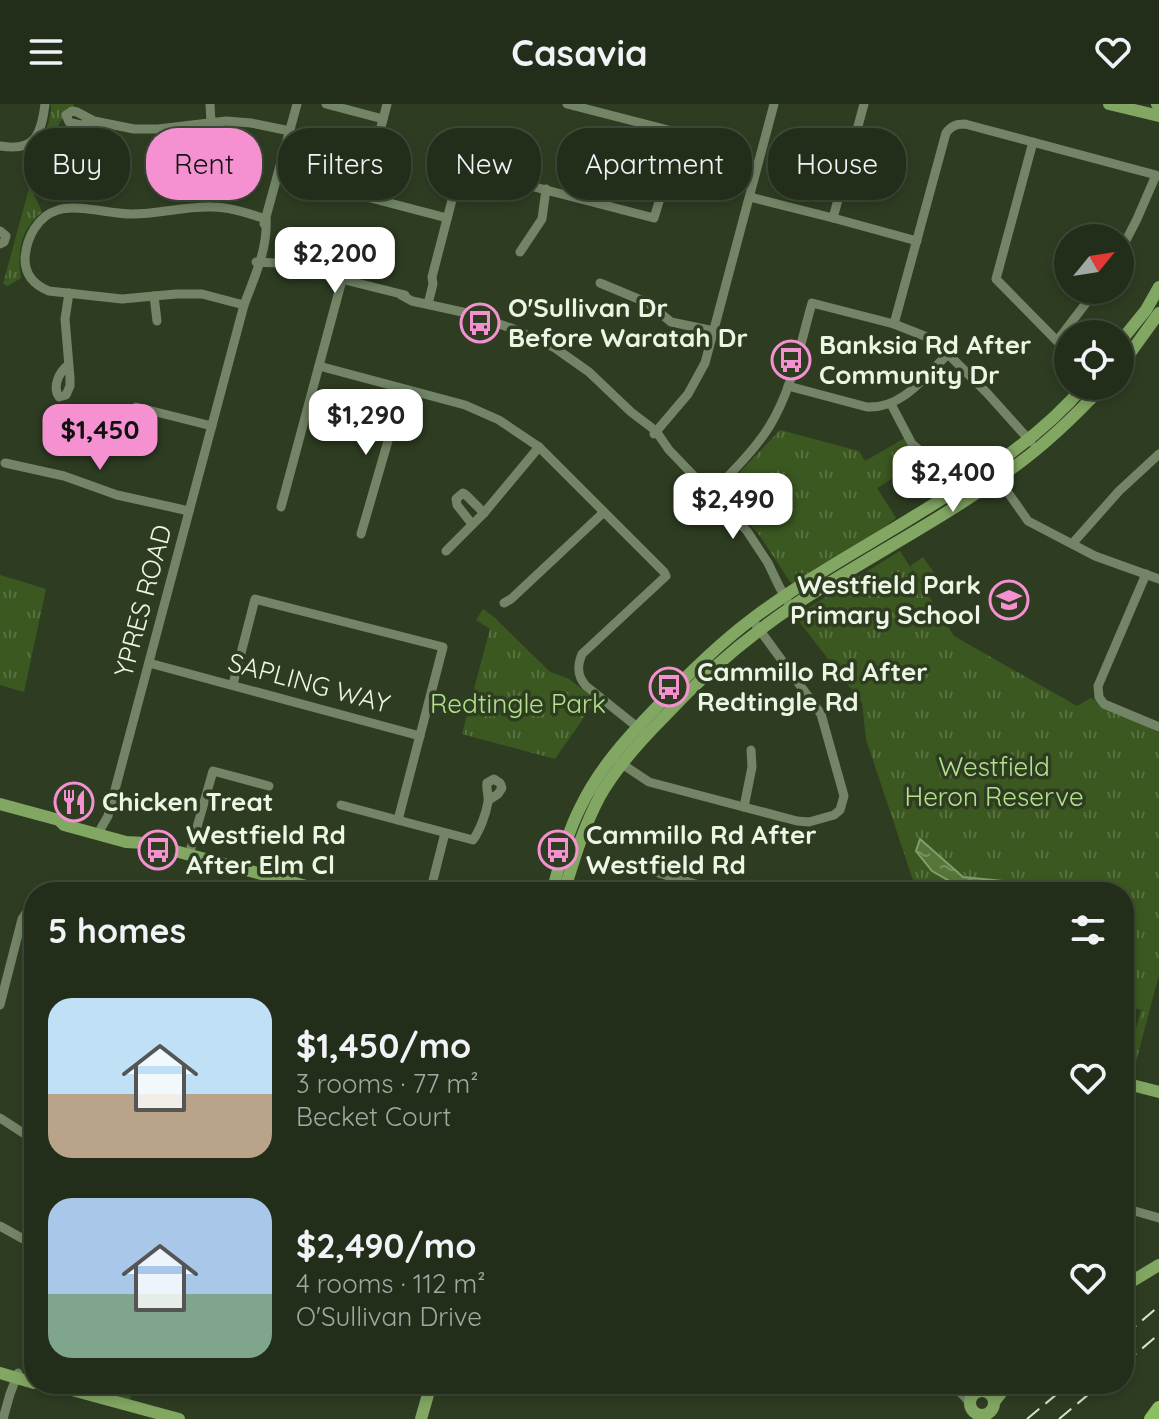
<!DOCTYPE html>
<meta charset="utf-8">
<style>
:root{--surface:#222e1a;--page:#2e3a27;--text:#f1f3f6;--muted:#a2a8a2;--line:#3f4a39;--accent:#f590d1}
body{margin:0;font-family:Quicksand,sans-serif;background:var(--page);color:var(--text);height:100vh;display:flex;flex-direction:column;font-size:30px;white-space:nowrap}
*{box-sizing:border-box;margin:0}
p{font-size:26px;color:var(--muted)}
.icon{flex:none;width:44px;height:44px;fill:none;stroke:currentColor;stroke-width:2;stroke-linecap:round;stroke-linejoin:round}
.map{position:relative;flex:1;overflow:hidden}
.drawer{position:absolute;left:24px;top:778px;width:1110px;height:512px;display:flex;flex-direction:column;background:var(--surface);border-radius:32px;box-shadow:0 4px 12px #0003,0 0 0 2px var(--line)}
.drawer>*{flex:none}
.hud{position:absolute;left:24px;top:24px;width:1112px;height:72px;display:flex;gap:16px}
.needle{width:52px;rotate:60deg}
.controls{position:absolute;left:1054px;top:120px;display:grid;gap:16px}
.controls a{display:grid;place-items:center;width:80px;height:80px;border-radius:50%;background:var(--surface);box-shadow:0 4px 12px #0003,0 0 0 2px var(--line);font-size:40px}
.price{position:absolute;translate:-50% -68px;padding:0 18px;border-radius:16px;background:#fff;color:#222;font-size:26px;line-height:52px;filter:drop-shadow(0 2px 4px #0008)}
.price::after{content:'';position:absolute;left:50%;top:48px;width:24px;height:18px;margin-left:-12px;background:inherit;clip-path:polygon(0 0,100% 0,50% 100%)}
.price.on{background:var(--accent);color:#111}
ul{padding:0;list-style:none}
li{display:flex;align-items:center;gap:24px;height:200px;padding:0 24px}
li span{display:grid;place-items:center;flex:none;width:224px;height:160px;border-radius:24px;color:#555}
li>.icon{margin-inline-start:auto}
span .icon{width:96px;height:96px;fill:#fffc;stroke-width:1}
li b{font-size:34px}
h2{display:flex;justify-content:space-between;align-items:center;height:96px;padding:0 24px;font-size:34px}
.pill{padding:0 28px;border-radius:32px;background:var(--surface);box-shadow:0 4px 12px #0003,0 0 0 2px var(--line);font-size:28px;line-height:72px}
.pill.on{background:var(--accent);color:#111}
header{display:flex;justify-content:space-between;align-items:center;height:104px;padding:0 24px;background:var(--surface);font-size:36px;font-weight:700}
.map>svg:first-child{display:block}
.park{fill:url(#park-tufts)}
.pitch{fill:#3c5821}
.water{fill:url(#water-ripples);stroke:#839c6d;stroke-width:2}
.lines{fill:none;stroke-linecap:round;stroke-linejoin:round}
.minor{stroke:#748567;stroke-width:9}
.major{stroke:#82a763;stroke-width:12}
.highway{stroke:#8cbd61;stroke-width:14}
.rail{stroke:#d8e2d0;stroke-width:2;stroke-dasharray:16 8;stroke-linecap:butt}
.labels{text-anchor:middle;stroke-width:7;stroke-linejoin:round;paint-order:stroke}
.poi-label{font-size:26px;font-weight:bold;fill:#edf6e5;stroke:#2e3d22;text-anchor:start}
.street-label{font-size:26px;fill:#edf6e5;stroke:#2e3d22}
.park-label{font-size:26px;fill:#b3e28b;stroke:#2e3d22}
</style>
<header><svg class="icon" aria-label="menu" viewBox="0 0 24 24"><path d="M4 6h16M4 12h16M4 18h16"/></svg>Casavia<svg class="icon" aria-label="heart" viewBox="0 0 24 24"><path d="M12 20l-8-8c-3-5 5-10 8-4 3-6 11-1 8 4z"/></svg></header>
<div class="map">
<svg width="1159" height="1315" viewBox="0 0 1159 1315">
<defs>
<pattern id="park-tufts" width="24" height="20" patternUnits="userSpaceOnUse" patternTransform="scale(2)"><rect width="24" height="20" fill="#3c5821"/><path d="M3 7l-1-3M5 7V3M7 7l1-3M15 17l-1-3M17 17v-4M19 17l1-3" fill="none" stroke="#587141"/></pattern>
<pattern id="water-ripples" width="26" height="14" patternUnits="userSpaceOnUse" patternTransform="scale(2)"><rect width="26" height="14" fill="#557539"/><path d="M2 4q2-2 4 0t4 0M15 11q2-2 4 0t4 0" fill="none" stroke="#76905f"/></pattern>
</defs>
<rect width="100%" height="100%" fill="#2e3d22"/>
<g class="park">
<path d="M51,0H74L73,5L67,8L52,31L34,90L42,108C20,126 17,147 21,174L8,182L3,180L34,66L32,47C44,31 51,21 51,0Z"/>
<path d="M780,326L859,347L865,357L905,334L917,359L877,384L896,414L865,439L795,480L790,478L760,432L724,391L725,384Z"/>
<path d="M900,447L954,532L1077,602L1091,594L1159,629V871L1133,969L1124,967L1141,906L1124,900V788H917L866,635L862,599L795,512Z"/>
<path d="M0,471L46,485L24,588L0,581Z"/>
<path d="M483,505L495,514L550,568L569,575L596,596L555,655L462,630L490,525L476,516Z"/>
<path d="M32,1226H34V1268L22,1265Z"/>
<path d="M75,1280H134L130,1296Z"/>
</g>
<path class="pitch" d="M923,453L942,480L928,489L910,462Z"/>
<path class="water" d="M920,735L963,773L1034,780L1053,788H961L958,782L932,767L916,747Z"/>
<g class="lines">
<g class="minor">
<path d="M210,0L211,19"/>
<path d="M326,0L383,15"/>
<path d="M387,0L363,92L447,114"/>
<path d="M94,17L81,21L69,18L66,11L72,7L77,8L94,17L134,25H158L226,17L251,19L290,27"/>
<path d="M1033,38L996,175L1057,237L1096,186"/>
<path d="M0,42C35,48 41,31 45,0"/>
<path d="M750,93L833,114L917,137"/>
<path d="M833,114L864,0"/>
<path d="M264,120L297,0"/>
<path d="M0,127L6,132L4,138L0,140"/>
<path d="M520,148L542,115L546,85"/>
<path d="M256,158L277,159L405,191"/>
<path d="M600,179L648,199L671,218L714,227"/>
<path d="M401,191L412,197L467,209L514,225L555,244L589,268L631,308L656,327L669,346L747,427L768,459L779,482L791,504"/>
<path d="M154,192L157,217"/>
<path d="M428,200L433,180L432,173L459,69L463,66L473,67L654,114L680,29L567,0"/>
<path d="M244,201L202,190H176L122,195L49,187C34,181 25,171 25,155C26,135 37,112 58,106C76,100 111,110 132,110C159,110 185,102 212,103C231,103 249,110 266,115"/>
<path d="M894,220L946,29C951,22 956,20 965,20L1156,71L1137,115L1120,148"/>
<path d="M68,261C59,268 52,283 59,293L66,291L70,282V274L65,215L69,189"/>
<path d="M319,262L465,301L499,316L539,343L664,468L666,472L582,550C577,562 577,572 586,582L641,626"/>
<path d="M788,282L867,303C903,305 925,272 948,250"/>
<path d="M891,300L912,340L918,345"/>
<path d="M136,303L212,322"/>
<path d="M654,330L688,290L705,259L774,0"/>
<path d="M5,359L64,372L117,391L189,407"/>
<path d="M995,370L1028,417L1095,452L1159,475"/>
<path d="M711,390C731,369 753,348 769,323C792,286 800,241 812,199L894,220L927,233L948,250L987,289L1031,338"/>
<path d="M281,403L342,176"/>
<path d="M472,420L457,401L456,395L463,389L466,391L484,409"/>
<path d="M361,430L403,285"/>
<path d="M1072,440L1119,387L1159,350"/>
<path d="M446,447L484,409L539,343"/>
<path d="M1146,470L1098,582L1099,593L1104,600L1159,623"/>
<path d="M504,499L511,495L604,408"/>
<path d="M149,559L420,632"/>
<path d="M233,580L255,495L443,543L398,716"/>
<path d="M619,658L649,678L797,717L809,718L834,711L840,706L844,692L821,610L756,521"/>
<path d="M341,701L473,736C480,726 486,710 488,698C489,692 486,686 487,679L494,675L500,679L502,684L498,690L489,696"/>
<path d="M744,703L752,663L751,646"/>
<path d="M99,730L101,724L108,712L244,201C254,174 268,145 266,115"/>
<path d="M189,751L213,667L269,682"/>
<path d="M655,768L723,788"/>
<path d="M430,788L445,729"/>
<path d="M870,788L872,784"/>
<path d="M0,901L22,815L26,809L34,806"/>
<path d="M0,1014L34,1036"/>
<path d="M1124,1104L1159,1114"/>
<path d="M0,1122L34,1141"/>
<path d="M32,1184L34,1177"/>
<path d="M942,1280L978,1288"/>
<path d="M954,1284L963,1291L970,1299"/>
<path d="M3,1315L10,1290L18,1269"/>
</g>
<g class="major">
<path d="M1109,0L1159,12"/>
<path d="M1157,0L1159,1"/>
<path d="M1120,238L1146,206L1159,183"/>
<path d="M1120,263L1159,209"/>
<path d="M0,700L59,716L65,715"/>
<path d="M59,716L64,721L126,738L145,739L329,788"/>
<path d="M552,788C560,759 567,729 581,702C599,665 626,635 654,606C685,573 716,542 752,515C805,475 865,443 921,408C979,372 1039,335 1084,282"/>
<path d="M564,788C574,755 584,722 600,692C617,662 641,636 665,612C704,570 746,534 793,502C865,454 944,415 1014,363C1046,340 1076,311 1103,282"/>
<path d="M1124,979L1159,988"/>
<path d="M1124,1182L1159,1161"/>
<path d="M0,1269L34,1279"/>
<path d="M50,1280L179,1315"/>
<circle cx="982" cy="1299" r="12"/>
<path d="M994,1298L1008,1280"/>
<path d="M421,1315L431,1280"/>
</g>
<path class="highway" d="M1151,1315L1159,1304"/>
<g class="rail">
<path d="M1124,1232L1159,1202"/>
<path d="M1124,1260L1159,1230"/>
<path d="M1027,1315L1069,1280"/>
<path d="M1059,1315L1101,1280"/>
</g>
</g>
<defs>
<g id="bus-ring" transform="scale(2)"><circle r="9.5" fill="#2e3d22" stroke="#f590d1" stroke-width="1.5"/><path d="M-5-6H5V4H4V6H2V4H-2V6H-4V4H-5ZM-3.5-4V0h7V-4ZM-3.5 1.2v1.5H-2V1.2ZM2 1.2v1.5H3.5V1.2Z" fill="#f590d1"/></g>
<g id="school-ring" transform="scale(2)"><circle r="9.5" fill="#2e3d22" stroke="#f590d1" stroke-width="1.5"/><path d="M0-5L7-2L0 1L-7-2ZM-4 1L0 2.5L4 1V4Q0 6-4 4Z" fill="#f590d1"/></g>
<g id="restaurant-ring" transform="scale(2)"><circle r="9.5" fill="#2e3d22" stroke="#f590d1" stroke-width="1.5"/><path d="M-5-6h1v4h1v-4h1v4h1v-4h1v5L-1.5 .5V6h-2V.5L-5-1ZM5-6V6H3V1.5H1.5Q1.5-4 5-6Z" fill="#f590d1"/></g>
</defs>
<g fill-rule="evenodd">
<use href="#bus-ring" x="480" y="219"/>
<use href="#bus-ring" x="791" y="256"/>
<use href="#school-ring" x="1009" y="496"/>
<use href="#bus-ring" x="669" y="583"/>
<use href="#restaurant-ring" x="74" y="698"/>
<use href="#bus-ring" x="158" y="746"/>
<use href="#bus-ring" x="558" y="746"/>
</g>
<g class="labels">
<g class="poi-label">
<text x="508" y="213">O'Sullivan Dr<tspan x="508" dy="30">Before Waratah Dr</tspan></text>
<text x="819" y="250">Banksia Rd After<tspan x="819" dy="30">Community Dr</tspan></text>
<text x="981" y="490" text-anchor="end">Westfield Park<tspan x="981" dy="30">Primary School</tspan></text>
<text x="697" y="577">Cammillo Rd After<tspan x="697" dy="30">Redtingle Rd</tspan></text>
<text x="102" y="707">Chicken Treat</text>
<text x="186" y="740">Westfield Rd<tspan x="186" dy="30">After Elm Cl</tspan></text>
<text x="586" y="740">Cammillo Rd After<tspan x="586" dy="30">Westfield Rd</tspan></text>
</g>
<g class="street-label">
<text transform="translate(143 497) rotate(-75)" y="9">YPRES ROAD</text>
<text transform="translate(309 579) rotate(15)" y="9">SAPLING WAY</text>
</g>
<g class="park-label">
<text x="518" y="609">Redtingle Park</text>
<text x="994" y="672">Westfield<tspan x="994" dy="30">Heron Reserve</tspan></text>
</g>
</g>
</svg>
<div class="controls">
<a><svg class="needle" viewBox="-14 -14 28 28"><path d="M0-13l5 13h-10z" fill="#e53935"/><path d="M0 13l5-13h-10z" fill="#a2a8a2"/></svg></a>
<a><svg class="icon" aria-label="locate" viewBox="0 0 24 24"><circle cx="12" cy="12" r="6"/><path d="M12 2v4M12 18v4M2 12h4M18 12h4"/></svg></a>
</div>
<b class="price" style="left:335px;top:191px">$2,200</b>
<b class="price" style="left:366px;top:353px">$1,290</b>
<b class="price on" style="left:100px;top:368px">$1,450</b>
<b class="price" style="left:953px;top:410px">$2,400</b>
<b class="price" style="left:733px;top:437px">$2,490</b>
<div class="hud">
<a class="pill">Buy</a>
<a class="pill on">Rent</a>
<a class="pill">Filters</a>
<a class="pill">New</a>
<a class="pill">Apartment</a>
<a class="pill">House</a>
</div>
<section class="drawer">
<h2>5 homes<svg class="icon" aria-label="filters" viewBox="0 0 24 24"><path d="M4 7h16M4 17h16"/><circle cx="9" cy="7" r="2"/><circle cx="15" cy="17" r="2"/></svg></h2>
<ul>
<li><span style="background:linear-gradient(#bfe0f5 60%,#b9a48a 0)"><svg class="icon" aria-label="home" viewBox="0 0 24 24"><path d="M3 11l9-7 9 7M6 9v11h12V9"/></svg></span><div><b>$1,450/mo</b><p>3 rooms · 77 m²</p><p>Becket Court</p></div><svg class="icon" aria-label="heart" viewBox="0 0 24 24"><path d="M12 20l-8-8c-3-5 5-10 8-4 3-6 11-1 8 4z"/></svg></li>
<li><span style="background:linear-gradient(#a9c7e8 60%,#7fa58c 0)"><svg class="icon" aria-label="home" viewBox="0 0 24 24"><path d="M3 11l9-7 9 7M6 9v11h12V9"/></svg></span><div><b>$2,490/mo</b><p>4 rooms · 112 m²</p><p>O'Sullivan Drive</p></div><svg class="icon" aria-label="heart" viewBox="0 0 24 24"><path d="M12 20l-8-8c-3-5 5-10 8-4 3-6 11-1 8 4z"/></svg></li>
</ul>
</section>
</div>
